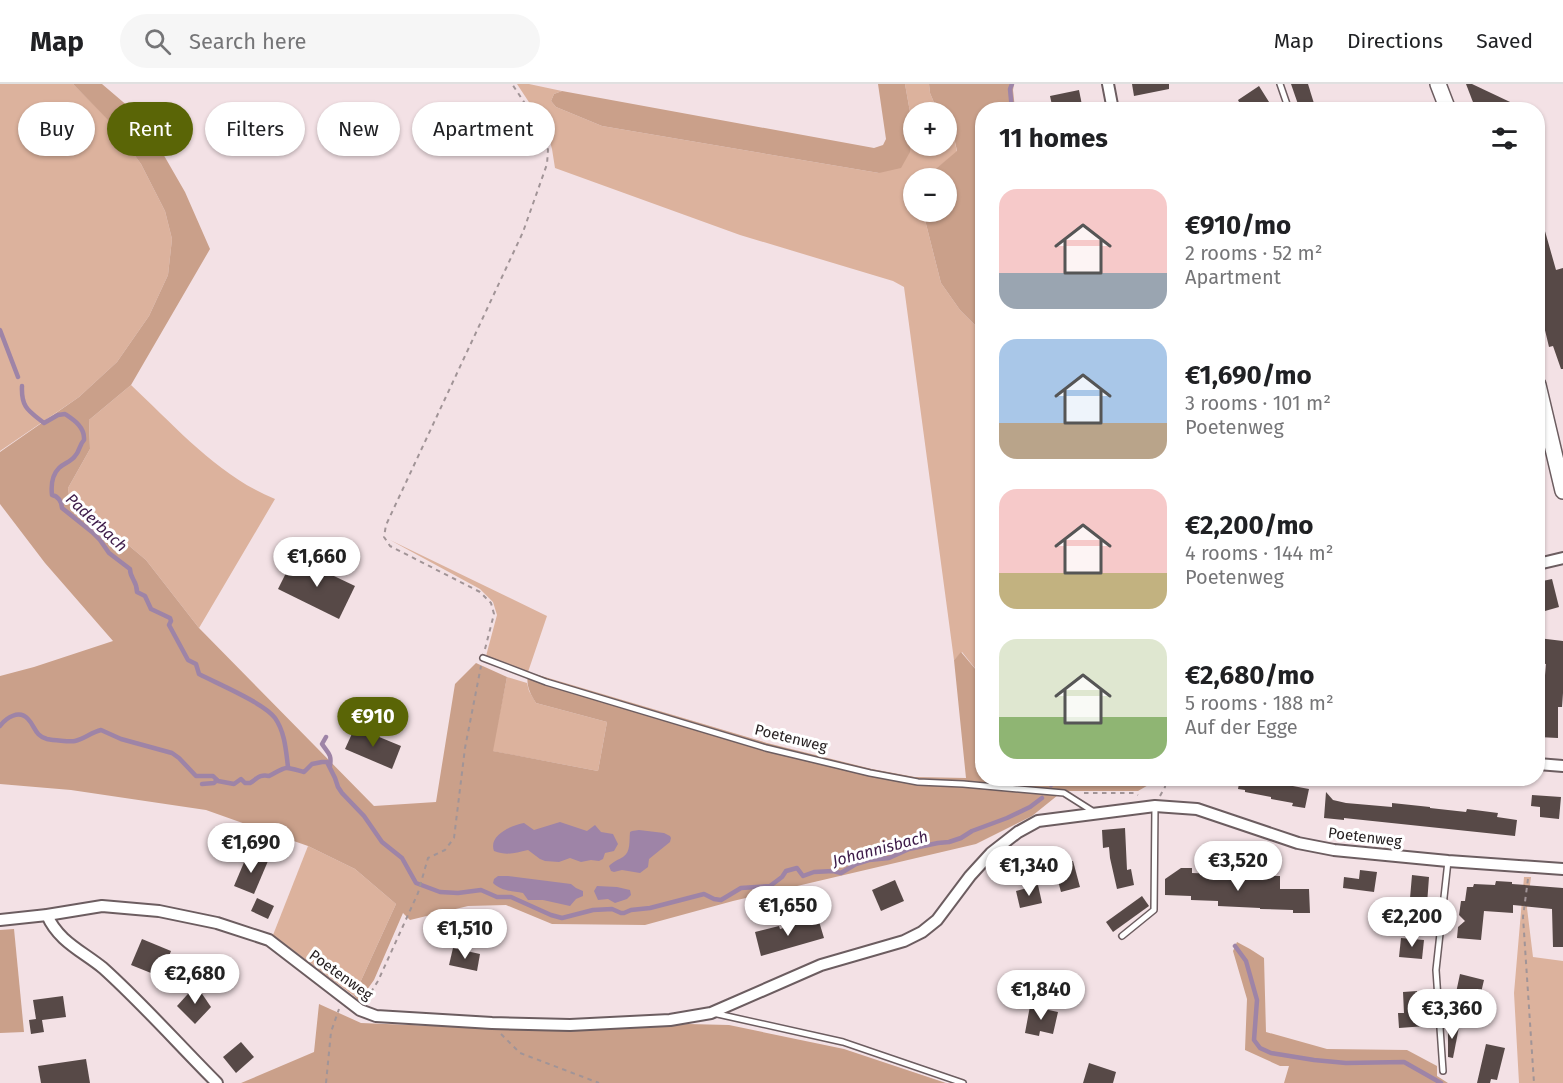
<!DOCTYPE html>
<meta charset="utf-8">
<style>
:root{--surface:#fff;--page:#f6f6f6;--text:#202124;--muted:#757577;--line:#e0e0e0;--accent:#5a6506}
body{margin:0;font-family:"Fira Sans",sans-serif;background:var(--page);color:var(--text);height:100vh;display:flex;flex-direction:column;font-size:22px;white-space:nowrap}
*{box-sizing:border-box;margin:0}
p{font-size:20px;color:var(--muted)}
.icon{flex:none;width:33px;height:33px;fill:none;stroke:currentColor;stroke-width:2;stroke-linecap:round;stroke-linejoin:round}
.map{position:relative;flex:1;overflow:hidden}
.drawer{position:absolute;left:975px;top:18px;width:570px;height:684px;display:flex;flex-direction:column;background:var(--surface);border-radius:24px;box-shadow:0 2px 4px #0004}
.drawer>*{flex:none}
.guide{position:absolute;left:18px;top:18px;width:570px;height:54px;display:flex;gap:12px}
.controls{position:absolute;left:903px;top:18px;display:grid;gap:12px}
.controls a{display:grid;place-items:center;width:54px;height:54px;border-radius:50%;background:var(--surface);box-shadow:0 2px 4px #0004;font-size:30px}
.price{position:absolute;translate:-50% -51px;padding:0 14px;border-radius:21px;background:#fff;color:#222;font-size:20px;line-height:39px;filter:drop-shadow(0 2px 3px #0008)}
.price::after{content:'';position:absolute;left:50%;top:36px;width:18px;height:14px;margin-left:-9px;background:inherit;clip-path:polygon(0 0,100% 0,50% 100%)}
.price.active{background:var(--accent);color:#fff}
ul{padding:0;list-style:none}
li{display:flex;align-items:center;gap:18px;height:150px;padding:0 24px}
li span{display:grid;place-items:center;flex:none;width:168px;height:120px;border-radius:18px;color:#555}
li>.icon{margin-inline-start:auto}
span .icon{width:72px;height:72px;fill:#fffc;stroke-width:1}
li b{font-size:26px}
h2{display:flex;justify-content:space-between;align-items:center;height:72px;padding:0 24px;font-size:26px}
.pill{padding:0 21px;border-radius:27px;background:var(--surface);box-shadow:0 2px 4px #0004;font-size:21px;line-height:54px}
.pill.active{background:var(--accent);color:#fff}
header{display:flex;align-items:center;gap:36px;box-sizing:border-box;height:84px;padding:0 30px;background:var(--surface);border-bottom:2px solid var(--line)}
header strong{font-size:28px}
nav{display:flex;gap:33px;margin-inline-start:auto;font-size:21px}
.search{width:420px;height:54px;background:var(--page);display:flex;align-items:center;gap:15px;box-sizing:border-box;padding:0 21px;border-radius:33px;color:var(--muted);font-size:22px}
.map>svg:first-child{display:block}
.green{fill:#dcb29d}
.forest{fill:#caa08a}
.water{fill:#9e84a7}
.lines{fill:none;stroke-linecap:round;stroke-linejoin:round}
.stream{stroke:#9e84a7;stroke-width:4.5}
.building{fill:#574947}
.lane-casing{stroke:#6c5d60;stroke-width:8}
.street-casing{stroke:#6c5d60;stroke-width:14}
.secondary-casing{stroke:#6c5d60;stroke-width:18}
.path{stroke:#a19497;stroke-width:2;stroke-dasharray:4.5 4.5;stroke-linecap:butt}
.lane{stroke:#fff;stroke-width:5}
.street{stroke:#fff;stroke-width:10}
.secondary{stroke:#fff;stroke-width:15}
.labels{text-anchor:middle;stroke-width:6;stroke-linejoin:round;paint-order:stroke}
.street-label{font-size:15px;fill:#282223;stroke:#fff}
.water-label{font-size:16px;font-style:italic;fill:#3d1b49;stroke:#fff}
</style>
<header>
<strong>Map</strong>
<div class="search"><svg class="icon" aria-label="search" viewBox="0 0 24 24"><circle cx="10" cy="10" r="6"/><path d="M15 15l6 6"/></svg>Search here</div>
<nav><a>Map</a><a>Directions</a><a>Saved</a></nav>
</header>
<div class="map">
<svg width="1563" height="999" viewBox="0 0 1563 999">
<rect width="100%" height="100%" fill="#f3e1e5"/>
<g class="green">
<path d="M0,0H73L112,39L141,80L165,127L172,155L168,191L149,232L117,278L79,313L0,367Z"/>
<path d="M517,0H529L562,7L554,10L551,17L556,23L602,42L879,89L913,45L905,0H929L930,9L938,28H914V62H946L947,38L952,44L957,68L925,94H914V128H923L941,199L960,226L975,241L982,262V593L962,568L954,576L904,203L893,197L740,151L555,84L552,65L546,44Z"/>
<path d="M131,301C175,342 218,392 275,415L199,544L146,476L69,411L68,404L90,365L89,336Z"/>
<path d="M390,456L547,532L528,588L486,572L497,531L493,518L480,505Z"/>
<path d="M507,593L527,599L529,607L536,619L607,638L598,687L492,667Z"/>
<path d="M308,762L355,785L396,820L354,912L273,851Z"/>
<path d="M1524,793H1531L1527,824L1533,873L1563,877V999H1519L1514,909Z"/>
</g>
<g class="forest">
<path d="M73,0H102L143,35L185,108L210,165L131,301L89,336L90,365L68,404L69,411L146,476L199,544L374,722L436,718L455,600L476,579L507,593L493,667L598,687L607,638L536,619C529,608 526,601 528,588L767,659L872,685L915,693L966,694L954,576L961,568L982,593V694L1157,695V696L1138,707H1063L1032,732L976,760L733,817L645,841L552,840L506,821L468,822L410,836L403,829L374,896L359,917L354,912L396,820L355,785L308,762L206,726L71,706L0,700V592L34,583L113,557L45,479L0,420V368L79,313L117,278L149,232L168,191L172,155L165,127L141,80L112,40Z"/>
<path d="M878,0H905L913,45L910,68L901,84L879,89L602,42L556,23L551,17L554,10L562,7L874,64L883,61L886,55Z"/>
<path d="M929,0H1014L1013,6L1015,25L982,26V262L975,241L960,226L941,199L923,128H946V94H925L957,67L952,44L947,38L946,28H938L930,9Z"/>
<path d="M14,845L24,948L0,949V846Z"/>
<path d="M1237,858L1250,865L1264,874L1266,948L1327,965L1407,966L1437,982V992L1448,999H1284L1289,982H1280L1245,966L1247,915L1233,867Z"/>
<path d="M319,920L361,939L559,947L688,940L729,941L844,965L946,999H241L314,968Z"/>
</g>
<g class="water">
<path d="M560,738L587,747L595,741L601,748L613,750L618,760L614,767L605,769L603,775L599,777L591,776L581,778L570,774L559,778L545,777L540,775L528,766C515,769 507,772 494,767C488,751 512,741 524,739L534,746Z"/>
<path d="M639,746L664,749L670,752L671,754L670,758L649,775L648,783L640,789L622,786L614,788L611,787L609,782C614,777 618,776 623,773C631,768 629,757 630,748L632,747Z"/>
<path d="M498,792H508L571,800L576,804L583,807V812L576,815L570,822L543,816H528L523,809C512,807 501,807 493,799L494,795Z"/>
<path d="M597,802L617,803L630,806L631,811L627,815L615,819L608,815L598,816L594,807Z"/>
</g>
<g class="lines">
<g class="stream">
<path d="M1012,0L1010,5L1012,26"/>
<path d="M0,246L18,293"/>
<path d="M22,302C21,324 29,327 44,339L58,331L65,330C74,336 85,343 84,356C79,361 80,367 75,372C71,378 64,379 59,384C52,391 51,402 52,411C58,412 62,418 62,424L92,448L100,456L109,469L130,485C130,495 137,496 137,508L145,512L151,525L170,534L171,537L169,541L188,576L196,580L199,590C218,600 264,619 275,634C285,648 286,667 288,683"/>
<path d="M0,642C6,634 19,625 28,635C35,642 35,652 47,655C52,656 70,658 75,657C84,655 92,648 101,646L121,655L172,669L179,674L196,692H213L218,697L234,700L241,695L245,699H250C257,695 259,690 269,692C288,682 283,682 304,688L312,680L322,678H327L335,694L338,703L342,709L364,732L382,758L402,774L416,799L440,808L458,809L481,806L497,813H511L551,831L562,834L593,826L612,825L621,829H624L631,826L650,824L704,810L714,815L721,816L741,804L770,802L782,793L786,787L797,784L803,792L814,788L833,787L841,789L856,780L869,776L889,774L909,765L938,759L949,758L961,754L972,747L1007,734L1030,723L1042,714"/>
<path d="M326,653L322,660C328,669 332,670 330,682"/>
<path d="M1139,694L1143,700"/>
<path d="M202,700L214,699L217,696"/>
<path d="M1051,701L1057,694"/>
<path d="M1235,862L1246,877L1257,916L1254,956L1260,964L1271,969L1314,976L1346,979L1404,978L1441,999"/>
</g>
</g>
<g class="building">
<path d="M1132,0H1169V5L1134,12Z"/>
<path d="M1291,0H1308L1316,26H1300Z"/>
<path d="M1466,0H1472L1527,26H1476Z"/>
<path d="M1259,2L1274,26H1226L1239,18L1238,16Z"/>
<path d="M1079,6L1083,26H1053L1050,12Z"/>
<path d="M1538,133H1541L1556,186L1563,184V285H1561L1553,262L1549,263L1538,217V211L1544,210L1538,184Z"/>
<path d="M294,473L355,502L339,535L278,505Z"/>
<path d="M1552,495L1559,523L1538,529V498Z"/>
<path d="M1538,554L1563,557V609L1562,623H1558V654L1538,653V636H1541L1546,580L1538,579Z"/>
<path d="M355,643L401,662L392,685L345,665Z"/>
<path d="M1240,694H1261V696L1309,705L1305,724L1292,722L1293,719L1271,715V713L1245,708V706L1238,705Z"/>
<path d="M1326,708L1333,716L1346,719L1392,723V719L1430,723V724L1466,728L1467,725L1498,729L1497,733L1517,736L1515,752L1344,734V736L1324,734Z"/>
<path d="M1532,711L1561,713L1559,735L1540,733V723L1531,722Z"/>
<path d="M1125,744L1127,786L1131,785L1134,801L1117,805L1110,774L1109,763L1103,764L1102,746Z"/>
<path d="M248,769L268,777L254,810L234,802Z"/>
<path d="M1073,777L1080,803L1061,808L1054,782Z"/>
<path d="M1181,784H1192V789L1219,790V795L1260,796L1261,792H1280V805H1309L1310,829H1293V826L1260,825V824L1218,822V817L1191,816V812L1165,811V795Z"/>
<path d="M1360,786L1377,788L1374,808L1343,804L1344,793L1359,795Z"/>
<path d="M1412,791L1429,793L1427,820L1422,819L1421,828L1409,826Z"/>
<path d="M895,796L904,817L881,827L872,806Z"/>
<path d="M1496,797L1512,798V800L1563,804V863H1553L1552,825L1513,821V829L1484,827L1481,856L1457,854L1458,843L1465,837L1459,831L1461,817H1465L1467,803H1473L1474,800L1495,801Z"/>
<path d="M1038,801L1042,819L1020,824L1016,807Z"/>
<path d="M1142,812L1149,822L1113,848L1106,838Z"/>
<path d="M257,814L274,822L268,835L251,827Z"/>
<path d="M818,834L824,854L761,872L755,848L779,842L780,845Z"/>
<path d="M1401,854L1424,856L1422,875L1399,873Z"/>
<path d="M142,855L171,867L161,893L131,881Z"/>
<path d="M453,864L480,870L477,887L449,881Z"/>
<path d="M1460,890L1484,896L1480,913L1468,911L1466,921L1454,918Z"/>
<path d="M196,901L211,923L195,940L177,922Z"/>
<path d="M1417,907L1418,929H1426V942L1399,944L1398,929H1404L1403,908Z"/>
<path d="M63,912L66,933L42,936L44,948L31,950L29,936L36,935L33,916Z"/>
<path d="M1030,922L1058,928L1053,950L1040,947L1039,952L1025,949Z"/>
<path d="M1448,941L1459,943L1453,974L1448,973Z"/>
<path d="M241,958L254,973L236,989L223,973Z"/>
<path d="M1486,960L1505,964L1497,996L1491,995L1490,999H1477Z"/>
<path d="M86,975L90,999H41L38,982Z"/>
<path d="M1089,979L1116,988L1113,999H1083Z"/>
</g>
<g class="lines">
<g class="lane-casing">
<g id="lane">
<path d="M1280,0L1289,26"/>
<path d="M483,574L546,598L766,664L870,689L918,698L963,700L1064,709L1094,728"/>
<path d="M1122,852L1154,826L1155,722"/>
<path d="M713,929L843,958L963,999"/>
<path d="M1443,987L1436,886L1448,777"/>
</g>
</g>
<g class="street-casing">
<g id="street">
<path d="M1108,0L1113,26"/>
<path d="M1538,480L1563,474"/>
<path d="M1538,680L1563,682"/>
<path d="M47,831C58,857 82,867 103,884C143,920 179,961 217,999"/>
<path d="M0,836L47,831L102,822L159,827L217,839L269,856L360,926L376,932L492,939L570,941L670,936L711,929L821,881L904,857L922,848L937,836L970,792L991,769L1018,748L1038,737L1155,722L1197,725L1298,759L1334,766L1448,777L1563,785"/>
</g>
</g>
<g class="secondary-casing">
<g id="secondary">
<path d="M1438,0L1448,26"/>
<path d="M1538,301L1563,407"/>
</g>
</g>
<g class="path">
<path d="M485,565L494,530L491,519L480,508L390,462L384,453L386,441L523,148L547,80L548,66L542,45L512,0"/>
<path d="M1084,709H1134L1138,711"/>
<path d="M1160,712L1165,703L1166,694"/>
<path d="M1528,795L1523,833L1534,999"/>
<path d="M366,916L378,897L418,809L428,774L445,766L454,754L465,664L481,582"/>
<path d="M501,950L520,969L599,999"/>
<path d="M326,999L331,948L339,925"/>
</g>
<use href="#lane" class="lane"/>
<use href="#street" class="street"/>
<use href="#secondary" class="secondary"/>
</g>
<g class="labels">
<g class="street-label">
<text transform="translate(791 654) rotate(14)" y="5">Poetenweg</text>
<text transform="translate(1365 753) rotate(7)" y="5">Poetenweg</text>
<text transform="translate(341 891) rotate(36)" y="5">Poetenweg</text>
</g>
<g class="water-label">
<text transform="translate(97 438) rotate(43)" y="6">Paderbach</text>
<text transform="translate(880 764) rotate(-15)" y="6">Johannisbach</text>
</g>
</g>
</svg>
<div class="controls">
<a>+</a>
<a>−</a>
</div>
<b class="price" style="left:317px;top:504px">€1,660</b>
<b class="price active" style="left:373px;top:664px">€910</b>
<b class="price" style="left:251px;top:790px">€1,690</b>
<b class="price" style="left:1238px;top:808px">€3,520</b>
<b class="price" style="left:1029px;top:813px">€1,340</b>
<b class="price" style="left:788px;top:853px">€1,650</b>
<b class="price" style="left:1412px;top:864px">€2,200</b>
<b class="price" style="left:465px;top:876px">€1,510</b>
<b class="price" style="left:195px;top:921px">€2,680</b>
<b class="price" style="left:1041px;top:937px">€1,840</b>
<b class="price" style="left:1452px;top:956px">€3,360</b>
<div class="guide">
<a class="pill">Buy</a>
<a class="pill active">Rent</a>
<a class="pill">Filters</a>
<a class="pill">New</a>
<a class="pill">Apartment</a>
</div>
<section class="drawer">
<h2>11 homes<svg class="icon" aria-label="filters" viewBox="0 0 24 24"><path d="M4 7h16M4 17h16"/><circle cx="9" cy="7" r="2"/><circle cx="15" cy="17" r="2"/></svg></h2>
<ul>
<li><span style="background:linear-gradient(#f6c9c9 70%,#9aa5b1 0)"><svg class="icon" aria-label="home" viewBox="0 0 24 24"><path d="M3 11l9-7 9 7M6 9v11h12V9"/></svg></span><div><b>€910/mo</b><p>2 rooms · 52 m²</p><p>Apartment</p></div></li>
<li><span style="background:linear-gradient(#a9c7e8 70%,#b9a48a 0)"><svg class="icon" aria-label="home" viewBox="0 0 24 24"><path d="M3 11l9-7 9 7M6 9v11h12V9"/></svg></span><div><b>€1,690/mo</b><p>3 rooms · 101 m²</p><p>Poetenweg</p></div></li>
<li><span style="background:linear-gradient(#f6c9c9 70%,#c2b280 0)"><svg class="icon" aria-label="home" viewBox="0 0 24 24"><path d="M3 11l9-7 9 7M6 9v11h12V9"/></svg></span><div><b>€2,200/mo</b><p>4 rooms · 144 m²</p><p>Poetenweg</p></div></li>
<li><span style="background:linear-gradient(#dfe7d0 65%,#8fb573 0)"><svg class="icon" aria-label="home" viewBox="0 0 24 24"><path d="M3 11l9-7 9 7M6 9v11h12V9"/></svg></span><div><b>€2,680/mo</b><p>5 rooms · 188 m²</p><p>Auf der Egge</p></div></li>
</ul>
</section>
</div>
